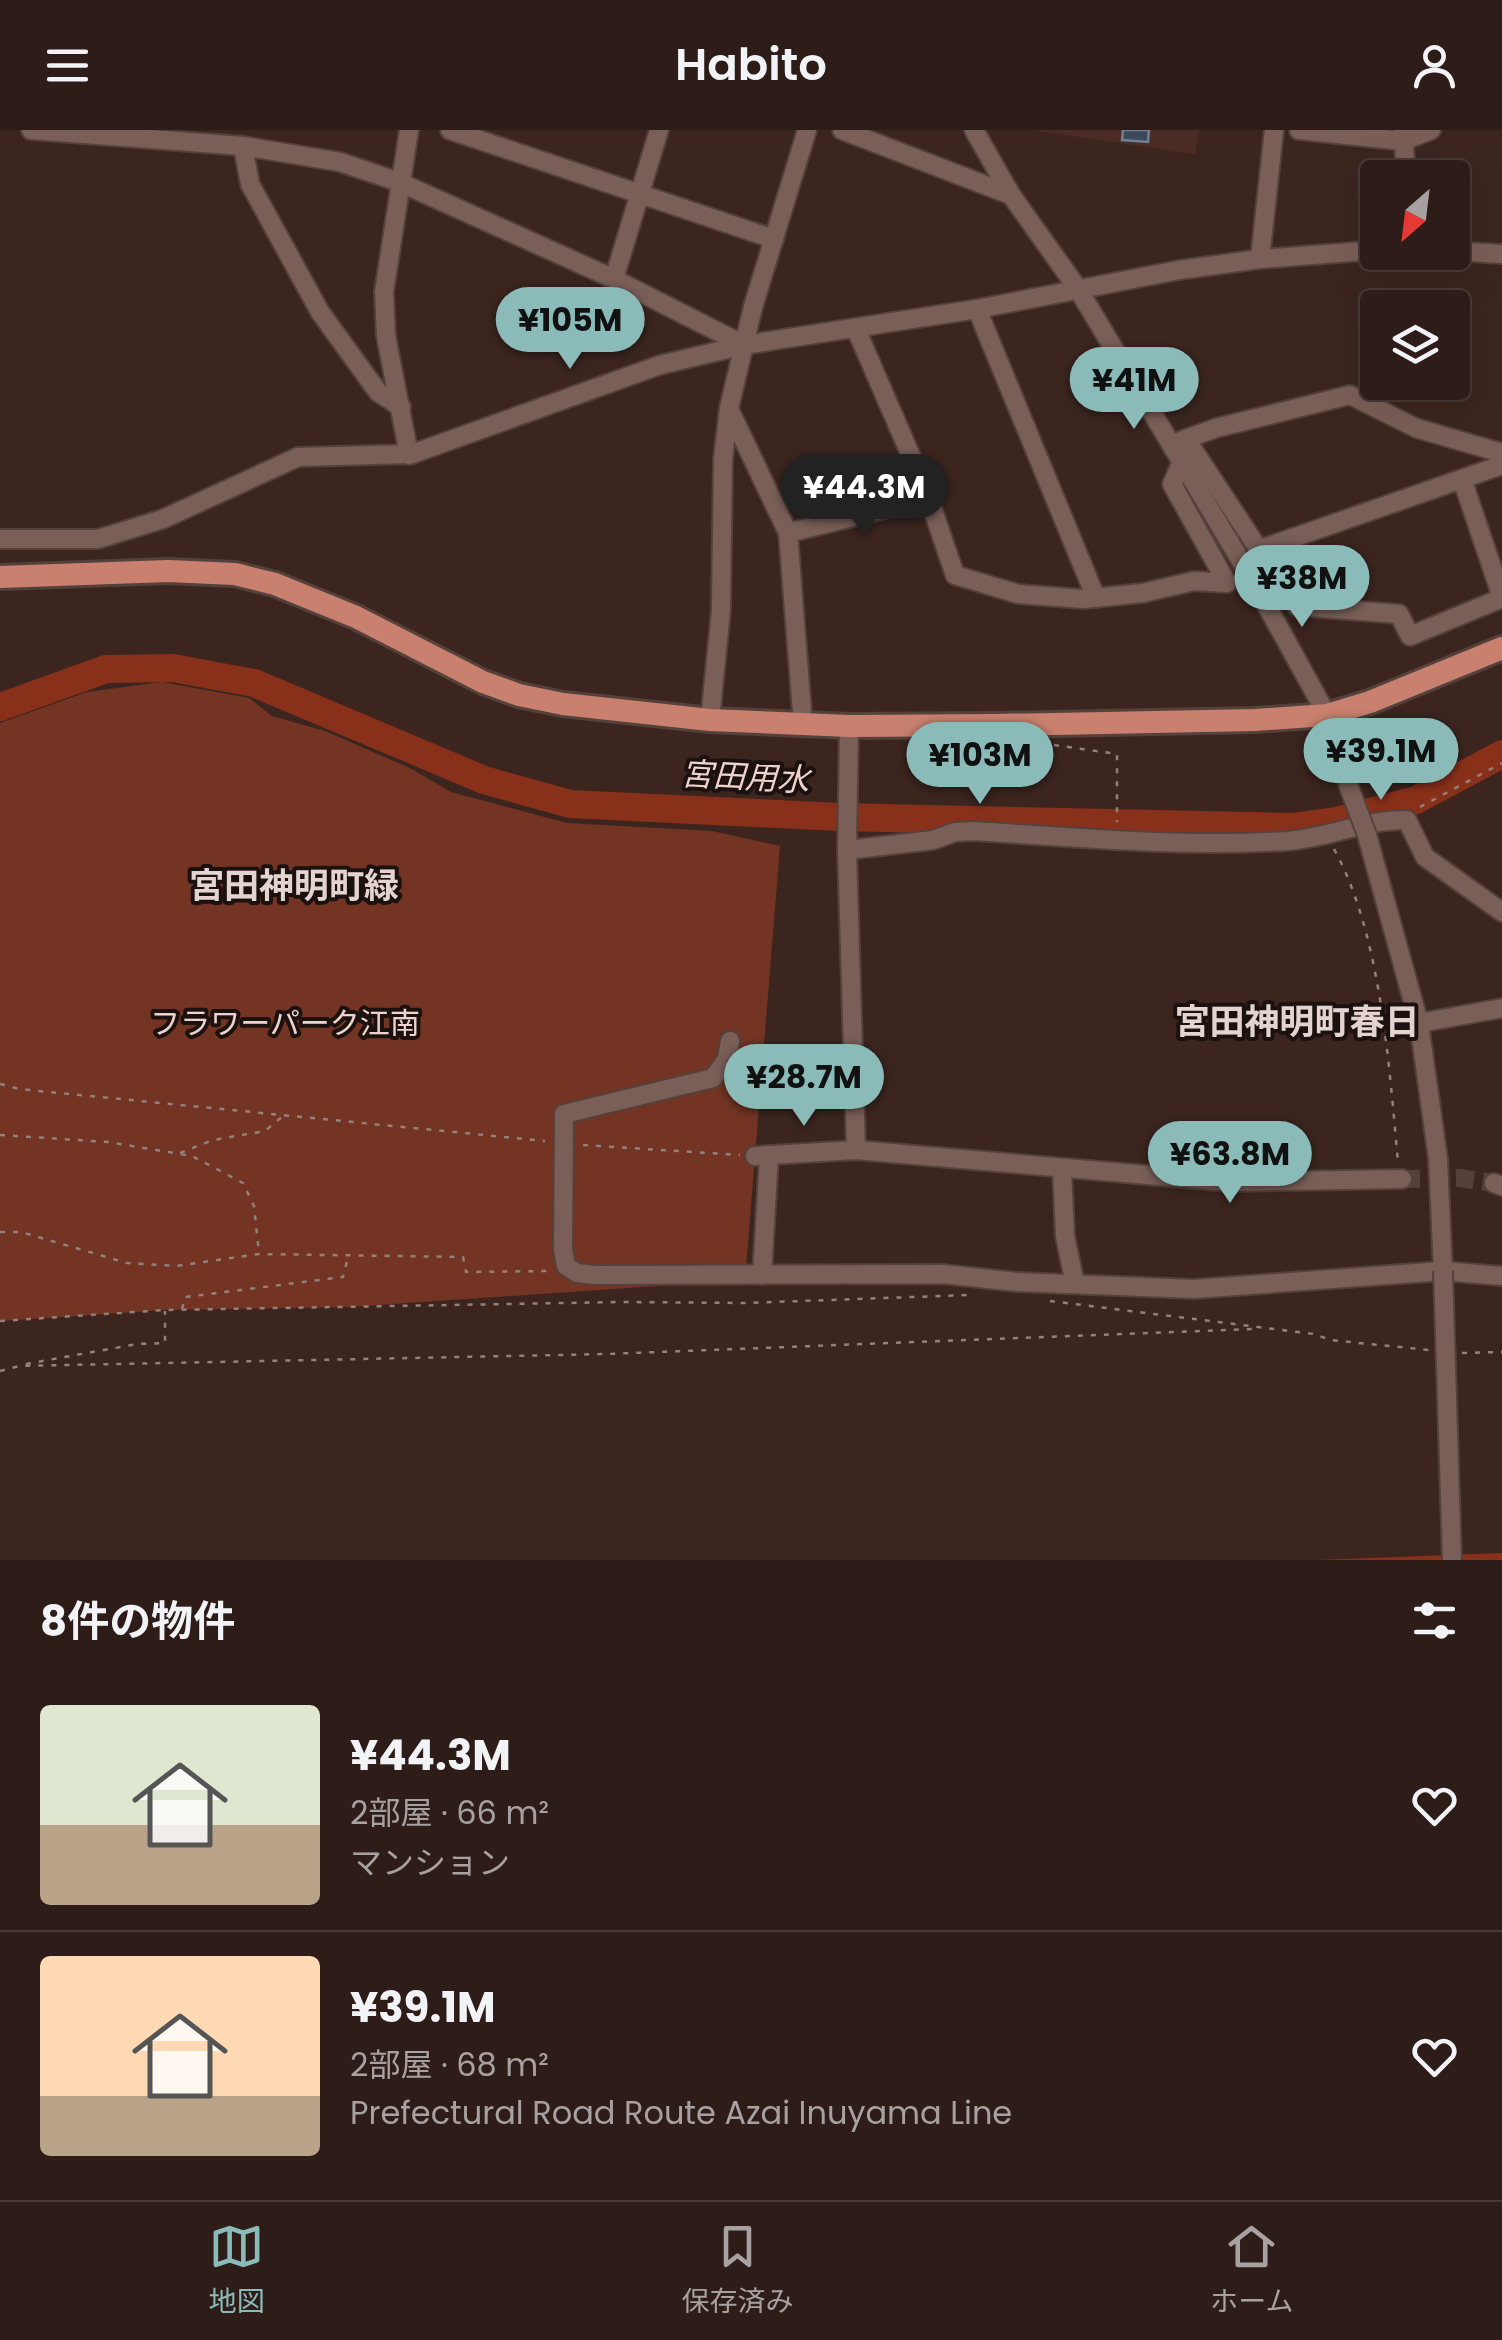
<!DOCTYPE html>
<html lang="ja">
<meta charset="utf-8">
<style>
:root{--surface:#2d1c17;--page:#352520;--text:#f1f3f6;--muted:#a7a1a1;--line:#483a36;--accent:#8bbbb9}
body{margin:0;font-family:Poppins,"Noto Sans JP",sans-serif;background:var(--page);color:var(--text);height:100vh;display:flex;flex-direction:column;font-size:38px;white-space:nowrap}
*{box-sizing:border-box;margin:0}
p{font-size:32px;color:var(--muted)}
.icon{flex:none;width:55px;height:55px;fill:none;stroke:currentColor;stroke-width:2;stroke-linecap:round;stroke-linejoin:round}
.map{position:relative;height:1430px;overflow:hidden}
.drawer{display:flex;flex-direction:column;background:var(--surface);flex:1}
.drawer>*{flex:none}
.needle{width:65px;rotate:208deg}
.tools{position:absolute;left:1360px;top:30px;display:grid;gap:20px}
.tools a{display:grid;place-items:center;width:110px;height:110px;border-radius:10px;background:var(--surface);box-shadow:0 10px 40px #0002,0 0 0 2px var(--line);font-size:50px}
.price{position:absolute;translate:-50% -85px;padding:0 22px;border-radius:35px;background:var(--accent);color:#111;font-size:32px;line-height:65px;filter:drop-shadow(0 2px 5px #0008)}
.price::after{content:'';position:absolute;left:50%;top:60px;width:30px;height:22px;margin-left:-15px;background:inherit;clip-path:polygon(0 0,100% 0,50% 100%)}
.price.on{background:#222;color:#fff}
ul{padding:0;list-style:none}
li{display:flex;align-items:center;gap:30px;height:250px;padding:0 40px}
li+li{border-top:2px solid var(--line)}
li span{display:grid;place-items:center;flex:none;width:280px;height:200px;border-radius:10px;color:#555}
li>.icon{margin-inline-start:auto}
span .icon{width:120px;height:120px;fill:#fffc;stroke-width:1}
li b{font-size:42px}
h2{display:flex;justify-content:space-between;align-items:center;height:120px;padding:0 40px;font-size:42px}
header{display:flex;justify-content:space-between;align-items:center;height:130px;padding:0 40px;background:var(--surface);font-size:45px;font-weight:600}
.tab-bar{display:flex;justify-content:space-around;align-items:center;height:140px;border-top:2px solid var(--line);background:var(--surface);font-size:28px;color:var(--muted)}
.tab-bar a{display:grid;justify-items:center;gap:5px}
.tab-bar .on{color:var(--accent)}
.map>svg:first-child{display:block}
.built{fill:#4a2c24}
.green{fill:#733424}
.water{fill:#89301a}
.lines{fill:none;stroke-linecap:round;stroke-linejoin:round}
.river{stroke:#89301a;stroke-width:28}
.building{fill:#3c495d;stroke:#707e93;stroke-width:2.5}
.minor-tunnel{stroke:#553f3a;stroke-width:18;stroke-dasharray:18 9;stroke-linecap:butt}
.minor-casing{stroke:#54413c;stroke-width:22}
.major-casing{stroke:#54413c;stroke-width:28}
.path{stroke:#94817c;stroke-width:2.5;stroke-dasharray:5 8;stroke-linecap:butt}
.minor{stroke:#7a5f58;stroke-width:18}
.major{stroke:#c9806e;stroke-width:22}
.minor-bridge-casing{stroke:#54413c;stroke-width:22;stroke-linecap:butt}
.minor-bridge{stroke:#7a5f58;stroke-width:18}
.labels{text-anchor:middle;stroke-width:8;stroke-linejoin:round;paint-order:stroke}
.park-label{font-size:30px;fill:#edd3cc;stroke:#1b110e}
.water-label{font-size:32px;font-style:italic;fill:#efd4cd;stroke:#1b110e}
.quarter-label{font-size:35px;font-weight:bold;fill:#e4d4d0;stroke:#1b110e}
</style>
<header><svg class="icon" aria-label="menu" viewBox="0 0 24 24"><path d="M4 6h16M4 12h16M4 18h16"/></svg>Habito<svg class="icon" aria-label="person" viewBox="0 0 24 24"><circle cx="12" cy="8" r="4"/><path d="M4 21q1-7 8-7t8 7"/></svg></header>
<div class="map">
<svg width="1502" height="1430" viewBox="0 0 1502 1430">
<rect width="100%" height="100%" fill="#3c251f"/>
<path class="built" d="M1031,0H1199L1195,24Z"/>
<path class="green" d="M162,552L249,568L272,586L325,601L410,638L451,662L567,693L712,701L780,716L745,1150L349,1177L165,1180L0,1191V593L87,562Z"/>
<path class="water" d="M1502,1423V1430H1317Z"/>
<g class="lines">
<path class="river" d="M0,577L106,539L173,538L254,553L484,650L570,674L839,687L1292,697L1336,691L1416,670L1502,624"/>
</g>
<path class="building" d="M1123,0H1149L1148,12L1122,10Z"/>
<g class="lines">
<path class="minor-tunnel" d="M1402,1049L1459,1048L1494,1053"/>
<g class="minor-casing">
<g id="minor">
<path d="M31,0L243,16L340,32L399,52L614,149L744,215"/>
<path d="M450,0L774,109"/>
<path d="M842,0L1011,65"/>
<path d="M974,0L1011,65L1078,159L1256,456L1327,585L1349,657"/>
<path d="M1299,0L1403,11L1431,0"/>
<path d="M1403,0L1406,48"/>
<path d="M243,16L250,54L320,182L378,262L401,277"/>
<path d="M1452,121L1502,124"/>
<path d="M1260,129L1274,0"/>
<path d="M614,149L659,0"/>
<path d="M977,179L1096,468"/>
<path d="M856,199L927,363L955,445L1018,464L1083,469L1143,463L1194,451L1227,453L1172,354L1181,334"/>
<path d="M729,279L788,403L803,594"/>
<path d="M1186,309L1296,476L1399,484L1410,506L1502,468"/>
<path d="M1175,313L1216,298L1350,265L1416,298L1502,323"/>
<path d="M409,325L386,206L384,162L409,0"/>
<path d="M1462,349L1502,467"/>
<path d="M788,403L928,368"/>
<path d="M0,409H98L163,389L298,327L412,324L660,235L744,215L977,179L1179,140L1260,129L1378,120"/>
<path d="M1261,419L1502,335"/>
<path d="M710,590L721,480L723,329L729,278L753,177L807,0"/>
<path d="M849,596L847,720L856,1020"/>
<path d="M1367,705L1419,893L1438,1029L1443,1141"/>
<path d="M847,720L933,710L955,702L975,701C1079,708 1183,717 1287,711C1328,708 1367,689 1407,690L1425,727L1502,782"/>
<path d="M1419,893L1502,878"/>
<path d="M730,911L727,929L713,948L564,984L563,1120L566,1136L577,1143L594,1145L942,1144L1017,1152L1194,1159L1443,1141L1502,1146"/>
<path d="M755,1026L856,1020L1230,1052L1402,1049"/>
<path d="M1062,1040L1065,1106L1075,1154"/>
<path d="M1494,1053L1502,1056"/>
<path d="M762,1145L769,1025"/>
</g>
</g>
<g class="major-casing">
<path id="major" d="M0,447L168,441L235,444L275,454L356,487L483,552L519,565L563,574L710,590L849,596L997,595L1255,590L1327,585L1370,572L1502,518"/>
</g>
<g class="path">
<path d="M1054,615L1117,624V692"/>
<path d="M1420,677L1502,633"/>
<path d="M1334,719C1381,804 1389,935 1398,1032"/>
<path d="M0,954L19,959L545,1011"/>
<path d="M0,1005L108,1012L192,1026L243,1053L254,1076L259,1123"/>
<path d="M583,1015L740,1025"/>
<path d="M180,1023L213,1010L265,1001L283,986"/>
<path d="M0,1102H21L127,1133L176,1136L259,1124L463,1127L466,1142L551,1141"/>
<path d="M1050,1171L1314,1204L1330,1210L1429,1220"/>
<path d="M182,1179L185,1167L343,1147L348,1127"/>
<path d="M0,1191L165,1180L622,1172L746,1173L968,1165"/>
<path d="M1462,1223L1502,1222"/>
<path d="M26,1234L137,1214L165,1213V1181"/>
<path d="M0,1241L19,1236L607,1224L1252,1199"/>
</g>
<use href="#minor" class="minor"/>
<use href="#major" class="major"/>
<g class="minor-bridge-casing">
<g id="minor-bridge">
<path d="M1349,657L1367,705"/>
<path d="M1443,1141L1452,1430"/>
</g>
</g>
<use href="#minor-bridge" class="minor-bridge"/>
</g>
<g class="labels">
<g class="park-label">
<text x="285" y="904">フラワーパーク江南</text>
</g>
<g class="water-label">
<text transform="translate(745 647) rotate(3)" y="11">宮田用水</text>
</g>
<g class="quarter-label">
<text x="294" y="768">宮田神明町緑</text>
<text x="1297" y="904">宮田神明町春日</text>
</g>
</g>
</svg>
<div class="tools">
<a><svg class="needle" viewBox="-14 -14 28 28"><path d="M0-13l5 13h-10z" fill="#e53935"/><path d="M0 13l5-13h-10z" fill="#a7a1a1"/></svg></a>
<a><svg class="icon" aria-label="layers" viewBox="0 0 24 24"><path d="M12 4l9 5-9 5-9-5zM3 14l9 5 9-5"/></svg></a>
</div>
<b class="price" style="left:570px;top:242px">¥105M</b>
<b class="price" style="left:1134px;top:302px">¥41M</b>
<b class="price on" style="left:864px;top:409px">¥44.3M</b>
<b class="price" style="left:1302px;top:500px">¥38M</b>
<b class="price" style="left:1381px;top:673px">¥39.1M</b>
<b class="price" style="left:980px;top:677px">¥103M</b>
<b class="price" style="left:804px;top:999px">¥28.7M</b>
<b class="price" style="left:1230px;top:1076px">¥63.8M</b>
</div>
<section class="drawer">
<h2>8件の物件<svg class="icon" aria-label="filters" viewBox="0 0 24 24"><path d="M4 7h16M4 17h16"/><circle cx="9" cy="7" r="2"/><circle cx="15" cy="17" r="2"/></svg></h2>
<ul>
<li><span style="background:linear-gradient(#dfe7d0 60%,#b9a48a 0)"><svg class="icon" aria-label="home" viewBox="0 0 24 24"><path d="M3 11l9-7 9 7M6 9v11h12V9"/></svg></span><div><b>¥44.3M</b><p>2部屋 · 66 m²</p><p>マンション</p></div><svg class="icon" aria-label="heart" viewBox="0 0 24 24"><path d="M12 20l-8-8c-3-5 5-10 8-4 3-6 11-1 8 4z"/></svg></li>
<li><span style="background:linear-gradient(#ffd9b3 70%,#b9a48a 0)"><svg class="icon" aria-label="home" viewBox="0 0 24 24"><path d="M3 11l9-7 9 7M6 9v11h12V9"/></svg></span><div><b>¥39.1M</b><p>2部屋 · 68 m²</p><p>Prefectural Road Route Azai Inuyama Line</p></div><svg class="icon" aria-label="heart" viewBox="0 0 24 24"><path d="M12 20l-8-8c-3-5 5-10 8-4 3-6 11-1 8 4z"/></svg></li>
</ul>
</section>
<nav class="tab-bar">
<a class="on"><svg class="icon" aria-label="map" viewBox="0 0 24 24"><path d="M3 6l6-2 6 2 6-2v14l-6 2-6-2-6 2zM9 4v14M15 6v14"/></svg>地図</a>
<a><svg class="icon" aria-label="saved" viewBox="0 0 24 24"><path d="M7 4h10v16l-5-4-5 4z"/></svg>保存済み</a>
<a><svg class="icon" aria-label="home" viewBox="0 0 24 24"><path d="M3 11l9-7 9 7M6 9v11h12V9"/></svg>ホーム</a>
</nav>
